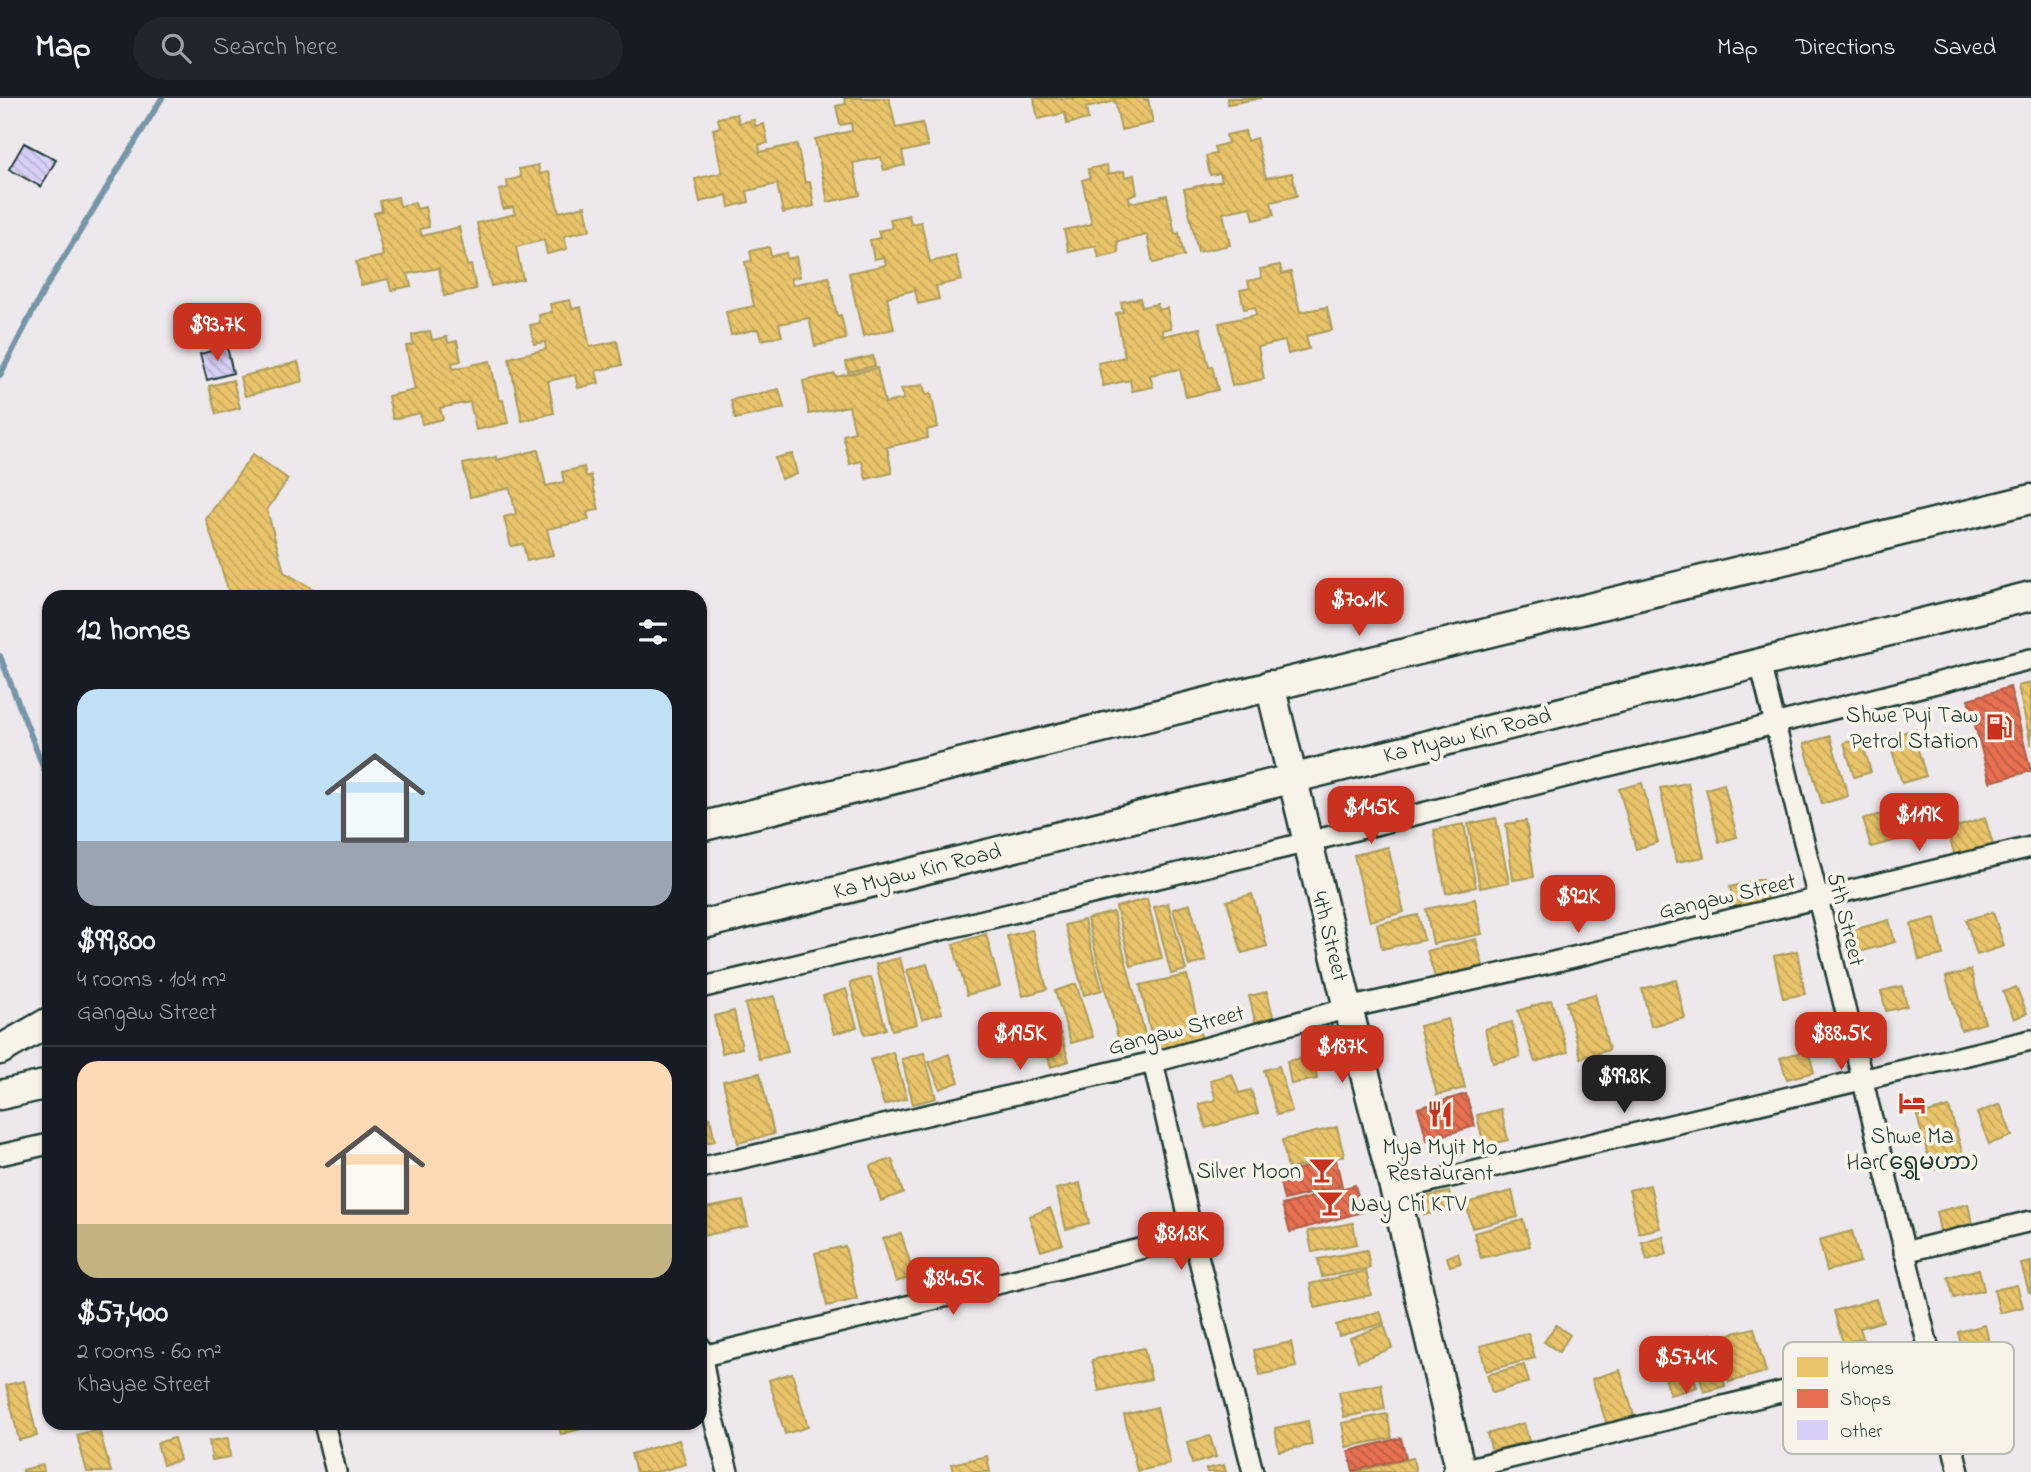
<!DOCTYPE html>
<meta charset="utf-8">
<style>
:root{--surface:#171b24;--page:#20242c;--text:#f1f3f6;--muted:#9ea1a6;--line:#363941;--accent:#c8321e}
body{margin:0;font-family:"Indie Flower","Noto Sans Myanmar",sans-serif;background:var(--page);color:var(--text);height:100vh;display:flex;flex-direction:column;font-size:26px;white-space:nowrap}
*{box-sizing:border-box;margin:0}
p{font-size:23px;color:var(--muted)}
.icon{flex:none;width:38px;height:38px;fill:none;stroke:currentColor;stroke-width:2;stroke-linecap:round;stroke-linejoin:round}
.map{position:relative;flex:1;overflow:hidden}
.sheet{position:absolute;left:42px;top:492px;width:665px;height:840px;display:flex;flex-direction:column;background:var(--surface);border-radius:21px;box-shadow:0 2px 5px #0004}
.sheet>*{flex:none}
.price{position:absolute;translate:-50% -60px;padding:0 16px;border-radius:14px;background:var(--accent);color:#fff;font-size:23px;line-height:46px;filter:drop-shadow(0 2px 4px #0008)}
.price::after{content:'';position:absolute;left:50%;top:42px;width:21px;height:16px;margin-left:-10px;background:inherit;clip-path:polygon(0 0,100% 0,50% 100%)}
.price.on{background:#222;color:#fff}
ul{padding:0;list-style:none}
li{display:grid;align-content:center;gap:14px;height:371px;padding:0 35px}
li+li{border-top:2px solid var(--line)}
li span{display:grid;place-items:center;height:217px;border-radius:21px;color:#555}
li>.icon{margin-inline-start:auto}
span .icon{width:126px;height:126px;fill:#fffc;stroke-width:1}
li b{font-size:30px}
h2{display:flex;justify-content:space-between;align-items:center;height:84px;padding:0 35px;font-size:30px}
header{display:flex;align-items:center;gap:42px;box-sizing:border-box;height:98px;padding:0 35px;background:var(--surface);border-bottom:2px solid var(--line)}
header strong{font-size:33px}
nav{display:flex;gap:38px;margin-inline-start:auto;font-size:24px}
.search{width:490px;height:63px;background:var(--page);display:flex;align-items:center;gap:18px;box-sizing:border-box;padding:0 24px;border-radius:38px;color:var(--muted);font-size:26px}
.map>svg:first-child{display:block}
.homes{fill:url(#homes-back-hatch);stroke:#ac9c5a;stroke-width:2}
.shops{fill:url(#shops-back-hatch);stroke:#ab6048;stroke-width:2}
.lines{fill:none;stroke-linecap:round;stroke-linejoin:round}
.stream{stroke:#7496a8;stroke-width:6}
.building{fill:url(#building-back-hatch);stroke:#1f3d34;stroke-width:2}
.street-casing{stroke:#1f3d34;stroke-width:24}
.secondary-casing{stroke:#1f3d34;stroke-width:33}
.street{stroke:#f7f3e8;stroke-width:19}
.secondary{stroke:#f7f3e8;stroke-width:28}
.labels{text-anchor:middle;stroke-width:7;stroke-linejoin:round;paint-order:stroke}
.poi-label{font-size:23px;fill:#1f3d34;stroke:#f7f3e8;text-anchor:end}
.street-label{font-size:23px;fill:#1f3d34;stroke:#f7f3e8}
.key{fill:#f7f3e8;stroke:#b6bcb2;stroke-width:2}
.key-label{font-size:19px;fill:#1f3d34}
</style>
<header>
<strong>Map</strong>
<div class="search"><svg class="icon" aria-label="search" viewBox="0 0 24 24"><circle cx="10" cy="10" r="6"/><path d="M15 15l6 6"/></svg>Search here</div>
<nav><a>Map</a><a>Directions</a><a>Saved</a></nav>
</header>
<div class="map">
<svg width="2031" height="1374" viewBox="0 0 2031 1374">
<defs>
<pattern id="homes-back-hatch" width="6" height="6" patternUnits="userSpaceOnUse" patternTransform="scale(1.75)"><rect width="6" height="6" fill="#e9c46a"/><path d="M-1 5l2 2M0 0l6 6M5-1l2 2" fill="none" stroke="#c7a95c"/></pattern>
<pattern id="shops-back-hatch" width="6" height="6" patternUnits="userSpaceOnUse" patternTransform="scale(1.75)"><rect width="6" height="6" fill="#e76f51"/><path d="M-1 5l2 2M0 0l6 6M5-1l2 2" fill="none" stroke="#bb5c44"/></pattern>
<pattern id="building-back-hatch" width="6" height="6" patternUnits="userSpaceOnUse" patternTransform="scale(1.75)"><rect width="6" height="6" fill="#d7cff7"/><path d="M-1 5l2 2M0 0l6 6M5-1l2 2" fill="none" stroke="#b8b3d4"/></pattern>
</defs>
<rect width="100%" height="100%" fill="#ede8ec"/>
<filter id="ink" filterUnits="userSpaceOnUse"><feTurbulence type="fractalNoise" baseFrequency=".0143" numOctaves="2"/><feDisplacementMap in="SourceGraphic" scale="14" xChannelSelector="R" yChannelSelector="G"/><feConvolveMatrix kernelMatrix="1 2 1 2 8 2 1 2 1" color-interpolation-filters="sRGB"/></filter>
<g filter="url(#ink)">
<g class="homes">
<path d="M844,0H889L896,30L922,25L928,48L902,54L905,67L884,72L881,59L853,65L860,97L828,104L815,41L852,33L851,25L840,27L836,8L846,6Z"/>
<path d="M1034,0H1144V2L1148,1L1153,25L1121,32L1115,3L1086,10L1088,21L1067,26L1065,15L1038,21Z"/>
<path d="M1227,0H1262L1228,6Z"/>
<path d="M737,16L739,25L754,22L755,28L764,26L768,45L759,47L760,54L797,46L805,85L810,84L814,108L783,115L777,86L747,93L749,104L729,109L727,97L700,104L695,81L722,75L713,31L720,29L718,20Z"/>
<path d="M1245,33L1247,43L1256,40L1266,80L1292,75L1297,98L1271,104L1274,117L1254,122L1251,109L1223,115L1230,147L1198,154L1184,91L1222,83L1220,75L1210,77L1206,58L1216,56L1214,49L1228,45L1226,37Z"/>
<path d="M538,67L540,76L549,74L559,114L585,108L590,132L564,138L567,151L547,156L544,142L516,149L523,181L491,188L477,125L515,116L513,109L503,111L499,92L508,90L507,83L521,79L519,71Z"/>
<path d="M1107,67L1108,76L1124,73L1125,79L1134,77L1137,96L1129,98L1130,105L1167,97L1175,136L1179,135L1184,158L1153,165L1147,137L1117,144L1119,155L1099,160L1096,148L1069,154L1064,132L1092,126L1082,82L1090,80L1088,71Z"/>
<path d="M398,99L400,108L415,105L417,111L425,109L429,129L420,131L422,138L459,129L467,168L471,167L476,191L444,198L439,170L408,176L411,188L391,192L388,181L361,187L356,164L383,158L374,115L382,113L380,103Z"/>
<path d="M909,117L911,126L921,124L930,164L956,158L962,182L936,188L939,201L918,206L915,192L887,199L894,231L863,238L849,175L886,167L884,159L874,161L870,142L880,140L878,133L892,130L890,121Z"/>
<path d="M769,149L771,158L786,155L787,161L796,159L800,179L791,180L792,187L829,179L837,218L841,217L846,241L815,248L809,220L779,226L782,238L761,242L758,231L731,237L726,214L754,208L745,164L752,163L750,153Z"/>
<path d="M1280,167L1282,176L1291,174L1300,214L1327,209L1332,232L1306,238L1309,251L1288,256L1285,243L1258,249L1264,281L1232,288L1219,225L1256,217L1255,209L1244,211L1240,192L1250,190L1248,183L1262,180L1260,171Z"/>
<path d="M1140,200L1142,209L1157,206L1158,212L1167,210L1171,230L1162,232L1163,238L1200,230L1209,269L1212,268L1218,292L1186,299L1180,271L1150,277L1153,289L1132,293L1130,282L1103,288L1098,265L1125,259L1116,215L1123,214L1121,204Z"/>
<path d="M570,202L572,211L581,209L590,249L617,243L622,267L596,273L599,285L578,290L575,277L548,283L554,315L522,323L509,260L546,251L545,244L534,246L530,227L540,225L539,217L552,214L550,206Z"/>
<path d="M430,233L432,242L447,239L448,245L457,243L461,263L452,265L453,271L490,263L499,302H503L508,325L476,332L470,304L440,310L443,321L422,326L420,315L393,321L388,298L415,292L406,248L413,247L412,237Z"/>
<path d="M873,258L875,268L848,274L846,264Z"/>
<path d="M298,264L303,283L245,298L240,279Z"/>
<path d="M877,270L885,305L904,301L901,291L923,287L926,296L931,295L938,329L927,332L928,340L887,349L892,375L866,381L862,363L850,366L843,337L855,334L849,308L809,316L803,283L835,276L836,279Z"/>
<path d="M233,282L240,310L216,316L209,288Z"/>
<path d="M779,291L784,310L735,321L731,302Z"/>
<path d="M538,352L546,388L564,384L562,374L584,369L586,379L591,377L599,412L587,414L589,422L547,431L553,457L527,463L523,446L511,448L504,419L516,416L510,390L470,399L463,366L496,359L497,362Z"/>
<path d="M253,356L288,381L267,412L284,474L315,492L311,499L230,498L206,421Z"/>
<path d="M792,356L797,376L781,381L775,360Z"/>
<path d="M2030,585L2031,588V647L2018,588Z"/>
<path d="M1912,632L1926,678L1902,685L1888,639Z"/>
<path d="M1830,638L1848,698L1822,706L1804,646Z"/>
<path d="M1861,640L1871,674L1854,679L1844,645Z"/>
<path d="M1642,685L1658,744L1636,751L1619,691Z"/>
<path d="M1688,685L1704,759L1676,764L1660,690Z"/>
<path d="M1724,686L1737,739L1719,744L1706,691Z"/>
<path d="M1904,710L1912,738L1871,749L1863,721Z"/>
<path d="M1496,720L1509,784L1480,790L1468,726Z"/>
<path d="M1985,720L1994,750L1956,761L1947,732Z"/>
<path d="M1526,723L1534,779L1513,782L1506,726Z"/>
<path d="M1464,726L1476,789L1446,795L1434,732Z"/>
<path d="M1388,749L1404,814L1370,823L1354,757Z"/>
<path d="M1762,781L1768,805L1736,813L1730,789Z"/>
<path d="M1252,796L1267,848L1242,855L1227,803Z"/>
<path d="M1147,801L1162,860L1131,868L1116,809Z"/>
<path d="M1475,801L1482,836L1433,846L1426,811Z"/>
<path d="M1168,805L1186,872L1171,876L1154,809Z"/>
<path d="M1190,806L1206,863L1189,868L1173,811Z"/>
<path d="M1113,814L1147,944L1121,951L1087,821Z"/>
<path d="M1993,814L2004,848L1977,857L1966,822Z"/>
<path d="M1418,817L1424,842L1382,851L1377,826Z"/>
<path d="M1935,820L1943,857L1919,862L1911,826Z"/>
<path d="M1084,822L1102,892L1084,897L1065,827Z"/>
<path d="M1889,822L1895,844L1859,854L1853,832Z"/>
<path d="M1032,832L1047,891L1023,898L1007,838Z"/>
<path d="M986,836L1000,888L967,897L953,846Z"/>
<path d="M1476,841L1483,868L1435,879L1427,853Z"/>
<path d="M1797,853L1805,896L1783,900L1774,858Z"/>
<path d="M900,860L917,926L892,932L876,866Z"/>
<path d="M927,866L942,915L922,921L907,872Z"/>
<path d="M1971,872L1985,925L1961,932L1946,879Z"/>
<path d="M1187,877L1202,943L1155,954L1140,887Z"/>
<path d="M871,879L886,931L865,937L850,885Z"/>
<path d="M1676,882L1685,920L1651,928L1642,891Z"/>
<path d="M1076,886L1093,939L1071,945L1055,893Z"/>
<path d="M1902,888L1907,908L1886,913L1881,893Z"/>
<path d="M2016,889L2027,915L2014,921L2003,894Z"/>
<path d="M846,891L857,929L834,936L823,898Z"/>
<path d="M1267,894L1274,922L1256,927L1249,898Z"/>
<path d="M1595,896L1609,952L1581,960L1566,904Z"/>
<path d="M774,898L788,954L759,961L745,906Z"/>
<path d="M1551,902L1568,954L1535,964L1518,913Z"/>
<path d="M734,913L742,950L722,955L714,918Z"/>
<path d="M1448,921L1465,990L1437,997L1419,928Z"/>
<path d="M1512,924L1520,959L1493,965L1485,931Z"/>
<path d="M1058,927L1069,963L1051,969L1040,932Z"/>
<path d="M1808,952L1814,974L1787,981L1780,960Z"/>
<path d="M893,954L907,1000L884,1007L870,962Z"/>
<path d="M924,955L936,1000L913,1006L902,961Z"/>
<path d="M949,956L959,984L940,991L929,964Z"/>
<path d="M1313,958L1317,981L1291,986L1287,963Z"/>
<path d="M1279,968L1292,1013L1277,1017L1264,972Z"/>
<path d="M760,975L774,1036L738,1045L723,983Z"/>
<path d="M1232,976L1239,995L1251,992L1258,1015L1206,1030L1199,1006L1216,1002L1210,982Z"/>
<path d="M2000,1006L2012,1038L1989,1046L1977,1015Z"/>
<path d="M1949,1009L1965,1063L1932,1072L1917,1018Z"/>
<path d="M1501,1011L1508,1042L1484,1048L1477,1017Z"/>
<path d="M710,1020L715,1043L700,1046V1022Z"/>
<path d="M1337,1029L1344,1058L1288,1071L1282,1042Z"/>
<path d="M892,1061L903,1095L881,1103L870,1068Z"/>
<path d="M1080,1085L1089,1125L1066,1131L1056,1091Z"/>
<path d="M1650,1087L1660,1130L1639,1135L1629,1092Z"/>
<path d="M1512,1093L1518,1119L1472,1130L1466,1105Z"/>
<path d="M1449,1094L1453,1111L1424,1117L1420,1100Z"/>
<path d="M743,1103L748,1128L703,1138L700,1111Z"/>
<path d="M1968,1106L1973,1129L1941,1137L1936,1114Z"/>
<path d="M1050,1110L1063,1146L1041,1153L1029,1118Z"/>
<path d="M1523,1122L1530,1148L1481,1160L1474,1135Z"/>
<path d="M1353,1125L1357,1146L1312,1154L1308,1133Z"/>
<path d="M1852,1133L1860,1164L1827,1173L1819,1142Z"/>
<path d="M901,1135L914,1178L896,1184L883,1141Z"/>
<path d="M1663,1138L1667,1156L1647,1162L1642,1144Z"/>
<path d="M845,1148L857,1201L827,1208L815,1155Z"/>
<path d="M1367,1152L1370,1170L1322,1179L1318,1161Z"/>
<path d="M1458,1155L1461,1165L1450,1168L1447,1159Z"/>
<path d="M2031,1164V1194H2029L2021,1166Z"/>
<path d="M1979,1171L1984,1192L1954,1200L1948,1179Z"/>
<path d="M1366,1173L1371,1197L1315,1210L1310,1186Z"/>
<path d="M2017,1187L2023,1209L2000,1215L1994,1192Z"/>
<path d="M1876,1201L1883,1223L1860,1230L1863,1240L1843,1245L1834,1213Z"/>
<path d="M1380,1213L1384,1225L1339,1238L1336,1227Z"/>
<path d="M1384,1227L1392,1250L1358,1263L1350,1240Z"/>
<path d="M1556,1227L1570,1237L1559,1254L1544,1244Z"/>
<path d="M1985,1227L1989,1244L1962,1251L1958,1234Z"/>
<path d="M1754,1230L1766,1274L1729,1284L1717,1239Z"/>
<path d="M1528,1235L1535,1260L1486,1273L1480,1248Z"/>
<path d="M1711,1236L1725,1288L1704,1294L1689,1242Z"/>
<path d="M1291,1244L1296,1269L1260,1277L1254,1252Z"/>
<path d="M1684,1246L1697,1289L1670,1297L1658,1254Z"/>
<path d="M1144,1250L1151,1281L1099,1293L1092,1262Z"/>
<path d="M1524,1267L1529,1284L1492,1295L1487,1277Z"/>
<path d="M1620,1272L1636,1324L1609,1333L1592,1281Z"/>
<path d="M792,1275L808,1329L785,1336L769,1282Z"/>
<path d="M24,1283L37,1338L19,1342L6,1287Z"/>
<path d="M1381,1286L1385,1311L1344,1319L1339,1294Z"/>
<path d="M1157,1309L1170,1366L1137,1373L1124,1317Z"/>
<path d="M1387,1316L1392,1340L1346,1349L1342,1325Z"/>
<path d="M1308,1323L1312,1347L1279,1353L1275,1330Z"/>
<path d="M558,1325H605L561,1336Z"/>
<path d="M1524,1325L1529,1343L1492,1353L1487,1336Z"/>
<path d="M99,1331L111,1374H87L77,1337Z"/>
<path d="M1210,1338L1216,1359L1192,1366L1187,1344Z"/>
<path d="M174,1340L180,1362L163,1367L157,1345Z"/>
<path d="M228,1340L230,1359L212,1362L209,1343Z"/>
<path d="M679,1342L686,1366L657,1374H636L631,1356Z"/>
<path d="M987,1358L990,1374H954L952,1366Z"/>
<path d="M1413,1360L1416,1374H1353Z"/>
<path d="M43,1367L44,1374H23L22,1372Z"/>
<path d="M1224,1367L1226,1374H1207L1206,1371Z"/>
</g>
<g class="shops">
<path d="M2010,589L2031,673L1990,684L1968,601Z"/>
<path d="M1466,996L1475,1028L1427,1042L1418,1010Z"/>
<path d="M1336,1062L1342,1088L1284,1102L1278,1076Z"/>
<path d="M1355,1087L1362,1114L1290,1134L1282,1107Z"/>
<path d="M1401,1340L1406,1360L1353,1373L1348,1353Z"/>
</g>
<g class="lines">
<g class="stream">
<path d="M0,277L44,192L162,0"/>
<path d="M0,558L49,684"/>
</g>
</g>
<g class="building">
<path d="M24,45L56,62L41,89L9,71Z"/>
<path d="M227,249L233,275L207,282L200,256Z"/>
</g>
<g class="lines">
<g class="street-casing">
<g id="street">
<path d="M1760,565L1959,1374"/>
<path d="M700,890L1308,744L2031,561"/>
<path d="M1153,964L1193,1138L1253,1374"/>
<path d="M0,1057L49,1046"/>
<path d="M700,1070L1162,962L1348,910L1549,865L2031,749"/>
<path d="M1395,1092L2031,942"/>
<path d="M1904,1154L2031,1123"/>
<path d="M700,1248L711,1310L728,1374"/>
<path d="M703,1258L1193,1138"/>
<path d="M324,1325L336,1374"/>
<path d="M1453,1374L1928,1258"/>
</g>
</g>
<g class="secondary-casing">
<g id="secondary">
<path d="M1270,587L1348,910L1397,1101L1461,1374"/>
<path d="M700,729L2031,401"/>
<path d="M700,827L2031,498"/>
<path d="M0,952L49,924"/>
<path d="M0,997L49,986"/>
</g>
</g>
<use href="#street" class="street"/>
<use href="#secondary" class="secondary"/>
</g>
</g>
<defs>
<g id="fuel-bare" transform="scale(2.1)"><path d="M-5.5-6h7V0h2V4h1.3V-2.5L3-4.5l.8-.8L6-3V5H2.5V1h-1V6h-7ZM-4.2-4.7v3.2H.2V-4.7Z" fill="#c8321e" stroke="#f7f3e8" stroke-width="2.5" paint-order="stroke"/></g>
<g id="hotel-bare" transform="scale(2.1)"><path d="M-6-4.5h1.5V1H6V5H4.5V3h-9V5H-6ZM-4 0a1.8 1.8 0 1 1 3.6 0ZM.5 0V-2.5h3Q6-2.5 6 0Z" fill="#c8321e" stroke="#f7f3e8" stroke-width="2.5" paint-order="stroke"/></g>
<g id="restaurant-bare" transform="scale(2.1)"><path d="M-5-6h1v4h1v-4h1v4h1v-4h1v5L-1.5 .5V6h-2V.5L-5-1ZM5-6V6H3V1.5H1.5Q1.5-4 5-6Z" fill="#c8321e" stroke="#f7f3e8" stroke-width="2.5" paint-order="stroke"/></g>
<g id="bar-bare" transform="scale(2.1)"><path d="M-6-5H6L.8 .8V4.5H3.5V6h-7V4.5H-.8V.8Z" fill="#c8321e" stroke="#f7f3e8" stroke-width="2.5" paint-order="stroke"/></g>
</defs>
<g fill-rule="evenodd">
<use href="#fuel-bare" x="1999" y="629"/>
<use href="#hotel-bare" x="1912" y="1005"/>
<use href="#restaurant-bare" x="1440" y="1016"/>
<use href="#bar-bare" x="1322" y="1072"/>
<use href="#bar-bare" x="1330" y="1105"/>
</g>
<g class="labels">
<g class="poi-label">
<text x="1978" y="624">Shwe Pyi Taw<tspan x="1978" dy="26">Petrol Station</tspan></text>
<text x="1912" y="1045" text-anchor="middle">Shwe Ma<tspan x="1912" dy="26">Har(‌‌ရွှေမဟာ)</tspan></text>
<text x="1440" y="1056" text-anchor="middle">Mya Myit Mo<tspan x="1440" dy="26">Restaurant</tspan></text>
<text x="1301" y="1080">Silver Moon</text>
<text x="1351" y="1113" text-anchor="start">Nay Chi KTV</text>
</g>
<g class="street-label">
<text transform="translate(1467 636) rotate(-14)" y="8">Ka Myaw Kin Road</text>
<text transform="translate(917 772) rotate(-14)" y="8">Ka Myaw Kin Road</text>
<text transform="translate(1727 797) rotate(-13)" y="8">Gangaw Street</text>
<text transform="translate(1847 821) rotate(76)" y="8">5th Street</text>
<text transform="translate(1331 838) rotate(76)" y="8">4th Street</text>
<text transform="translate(1176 931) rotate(-15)" y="8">Gangaw Street</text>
</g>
</g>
<rect x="1783" y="1244" width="231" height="112" rx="10" class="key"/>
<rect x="1797" y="1259" width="31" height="20" fill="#e9c46a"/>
<rect x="1797" y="1291" width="31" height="19" fill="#e76f51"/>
<rect x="1797" y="1322" width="31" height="20" fill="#d7cff7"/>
<g class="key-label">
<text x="1840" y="1276">Homes</text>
<text x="1840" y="1307">Shops</text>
<text x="1840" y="1339">Other</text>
</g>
</svg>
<b class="price" style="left:217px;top:265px">$93.7K</b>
<b class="price" style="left:1359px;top:540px">$70.1K</b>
<b class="price" style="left:1371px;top:748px">$145K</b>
<b class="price" style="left:1919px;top:755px">$119K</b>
<b class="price" style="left:1578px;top:837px">$92K</b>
<b class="price" style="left:1020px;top:974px">$195K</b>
<b class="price" style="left:1841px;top:974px">$88.5K</b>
<b class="price" style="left:1342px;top:987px">$187K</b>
<b class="price on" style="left:1624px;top:1017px">$99.8K</b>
<b class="price" style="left:1181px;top:1174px">$81.8K</b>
<b class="price" style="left:953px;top:1219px">$84.5K</b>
<b class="price" style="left:1686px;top:1298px">$57.4K</b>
<section class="sheet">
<h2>12 homes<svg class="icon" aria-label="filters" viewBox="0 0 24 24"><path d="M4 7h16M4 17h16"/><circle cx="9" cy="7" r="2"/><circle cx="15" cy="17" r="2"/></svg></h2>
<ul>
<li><span style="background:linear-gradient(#bfe0f5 70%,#9aa5b1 0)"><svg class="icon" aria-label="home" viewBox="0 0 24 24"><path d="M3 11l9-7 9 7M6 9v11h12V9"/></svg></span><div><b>$99,800</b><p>4 rooms · 104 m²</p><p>Gangaw Street</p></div></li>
<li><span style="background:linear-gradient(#ffd9b3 75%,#c2b280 0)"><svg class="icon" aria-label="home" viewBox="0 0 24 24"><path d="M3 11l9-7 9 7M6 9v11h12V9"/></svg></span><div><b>$57,400</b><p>2 rooms · 60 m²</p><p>Khayae Street</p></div></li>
</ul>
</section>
</div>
